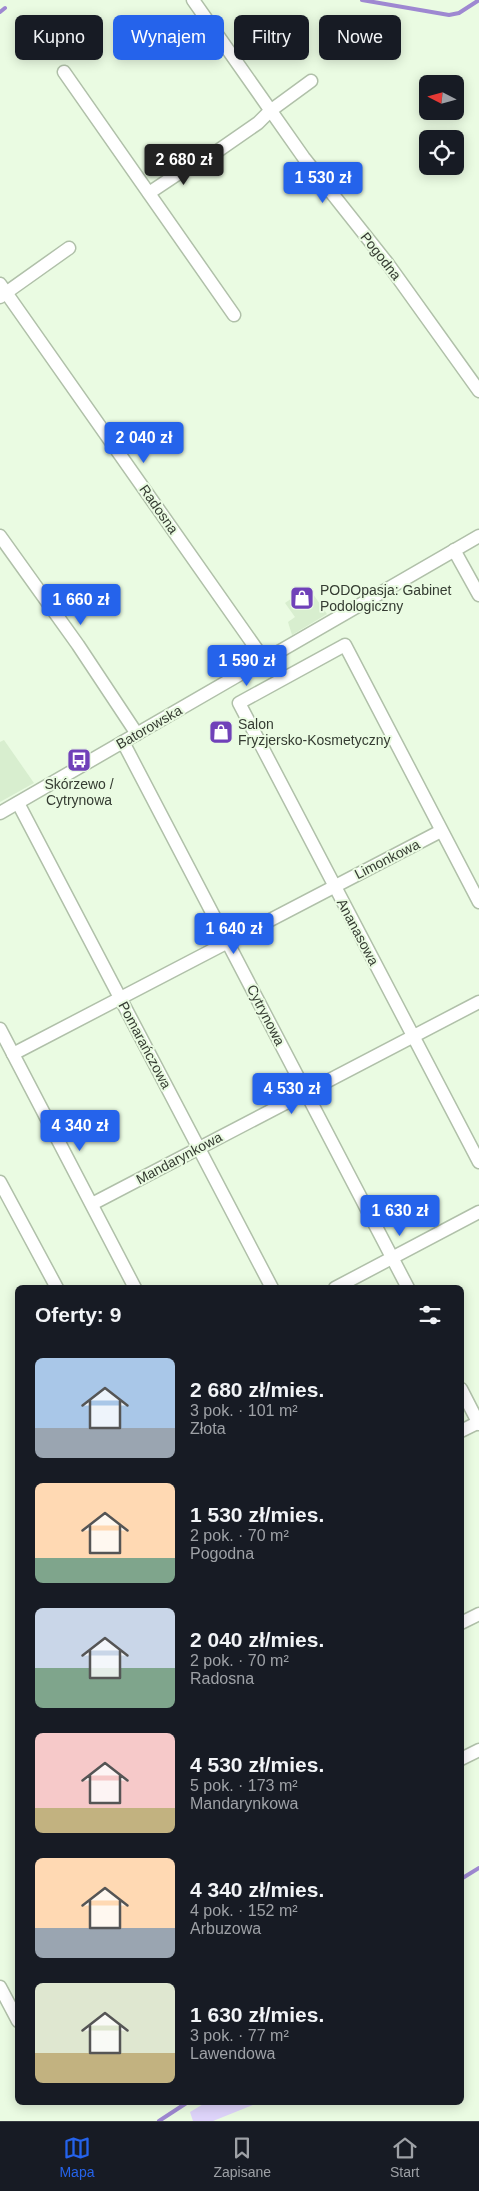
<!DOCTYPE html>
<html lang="pl">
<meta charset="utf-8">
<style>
:root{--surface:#171b24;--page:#20242c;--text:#f1f3f6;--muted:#9ea1a6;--line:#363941;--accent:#2563eb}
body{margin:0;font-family:Helvetica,sans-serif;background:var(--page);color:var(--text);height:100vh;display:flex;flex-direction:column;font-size:19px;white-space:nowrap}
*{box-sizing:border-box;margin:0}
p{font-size:16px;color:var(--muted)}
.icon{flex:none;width:28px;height:28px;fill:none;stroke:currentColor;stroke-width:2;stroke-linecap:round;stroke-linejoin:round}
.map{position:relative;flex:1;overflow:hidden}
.panel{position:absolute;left:15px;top:1285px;width:449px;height:820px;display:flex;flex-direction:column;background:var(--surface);border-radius:8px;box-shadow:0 2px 12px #0003}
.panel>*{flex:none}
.top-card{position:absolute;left:15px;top:15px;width:450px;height:45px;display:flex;gap:10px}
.needle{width:32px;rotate:276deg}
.controls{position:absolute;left:419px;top:75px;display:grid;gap:10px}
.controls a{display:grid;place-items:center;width:45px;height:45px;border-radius:8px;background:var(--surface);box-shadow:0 2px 12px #0003;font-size:25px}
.price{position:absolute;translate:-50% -42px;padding:0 11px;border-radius:5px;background:var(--accent);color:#fff;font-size:16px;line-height:32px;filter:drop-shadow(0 1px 2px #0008)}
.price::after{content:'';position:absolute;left:50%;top:30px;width:15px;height:11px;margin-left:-8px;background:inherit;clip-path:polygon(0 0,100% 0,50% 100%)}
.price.selected{background:#222;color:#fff}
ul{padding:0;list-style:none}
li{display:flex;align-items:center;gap:15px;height:125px;padding:0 20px}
li span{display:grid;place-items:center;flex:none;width:140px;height:100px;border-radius:8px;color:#555}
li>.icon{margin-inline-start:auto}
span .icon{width:60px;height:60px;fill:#fffc;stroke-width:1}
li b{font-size:21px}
h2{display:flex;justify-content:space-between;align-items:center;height:60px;padding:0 20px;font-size:21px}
.tag{padding:0 18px;border-radius:8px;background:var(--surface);box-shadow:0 2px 12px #0003;font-size:18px;line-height:45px}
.tag.selected{background:var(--accent);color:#fff}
.dock{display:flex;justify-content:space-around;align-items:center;height:70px;border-top:1px solid var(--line);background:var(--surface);font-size:14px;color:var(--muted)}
.dock a{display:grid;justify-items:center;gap:2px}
.dock .selected{color:var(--accent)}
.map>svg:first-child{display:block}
.built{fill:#d8eecf}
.green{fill:#ded4fa}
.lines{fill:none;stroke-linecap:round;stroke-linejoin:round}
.stream{stroke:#9e88d1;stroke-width:4}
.minor-casing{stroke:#b0c0a9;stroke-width:15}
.minor{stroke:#fff;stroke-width:12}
.labels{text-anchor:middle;stroke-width:4;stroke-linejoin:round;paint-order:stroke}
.street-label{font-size:14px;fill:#353c32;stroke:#eafbe2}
.poi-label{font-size:14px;fill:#353c32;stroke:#eafbe2;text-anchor:start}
</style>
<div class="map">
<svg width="479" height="2121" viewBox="0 0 479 2121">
<rect width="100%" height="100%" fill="#eafbe2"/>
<g class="built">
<path d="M308,587L327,614L292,635L288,622L295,617L285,603Z"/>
<path d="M4,740L34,783L0,802V742Z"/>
</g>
<path class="green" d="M205,2103V2102L258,2103L213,2121H193L190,2112Z"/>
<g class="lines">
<g class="stream">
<path d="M362,0L449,15L459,13L479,0"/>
<path d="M0,12L5,8"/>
<path d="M461,1879L479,1868"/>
<path d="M159,2121L188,2102"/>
</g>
<g class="minor-casing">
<g id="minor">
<path d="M193,0L304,158L388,264L479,391"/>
<path d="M64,72L234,315"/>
<path d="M149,193L197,161L209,157L258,123L270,111L311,81"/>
<path d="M0,284L265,661"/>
<path d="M0,297L69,248"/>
<path d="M0,536L78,645L137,734"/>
<path d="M454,550L479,595"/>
<path d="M123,742L408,1288"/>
<path d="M18,803L272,1288"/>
<path d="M0,813L479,536"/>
<path d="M479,902L345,645L239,703L479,1162"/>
<path d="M0,1029L135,1288"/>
<path d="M13,1054L441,831"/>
<path d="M0,1182L57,1288"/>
<path d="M92,1204L479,1002"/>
<path d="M335,1288L479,1212"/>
<path d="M461,1389L479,1424"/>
<path d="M461,1431L479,1422"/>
<path d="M461,1623L479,1614"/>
<path d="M461,1759L479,1750"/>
<path d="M0,1987L18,2021"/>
</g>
</g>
<use href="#minor" class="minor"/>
</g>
<defs>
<g id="shop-square" transform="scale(1.25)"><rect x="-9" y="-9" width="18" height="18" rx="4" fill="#7041b9" stroke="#eafbe2"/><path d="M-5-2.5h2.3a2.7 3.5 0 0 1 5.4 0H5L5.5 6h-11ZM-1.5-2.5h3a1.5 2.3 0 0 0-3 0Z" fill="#fff"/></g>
<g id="bus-square" transform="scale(1.25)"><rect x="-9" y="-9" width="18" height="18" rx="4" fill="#7041b9" stroke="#eafbe2"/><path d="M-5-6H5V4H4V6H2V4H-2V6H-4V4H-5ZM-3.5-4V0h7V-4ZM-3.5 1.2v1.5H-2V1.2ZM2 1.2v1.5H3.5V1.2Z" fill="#fff"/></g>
</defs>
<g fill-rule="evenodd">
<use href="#shop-square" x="302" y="598"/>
<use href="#shop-square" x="221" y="732"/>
<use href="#bus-square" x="79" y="760"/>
</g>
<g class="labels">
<g class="street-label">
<text transform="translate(381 256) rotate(52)" y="5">Pogodna</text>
<text transform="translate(159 509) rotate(55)" y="5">Radosna</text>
<text transform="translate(149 727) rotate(-30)" y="5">Batorowska</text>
<text transform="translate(387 859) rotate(-27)" y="5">Limonkowa</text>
<text transform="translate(358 932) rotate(62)" y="5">Ananasowa</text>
<text transform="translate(266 1015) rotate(63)" y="5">Cytrynowa</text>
<text transform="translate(145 1045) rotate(62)" y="5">Pomarańczowa</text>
<text transform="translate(179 1158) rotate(-28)" y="5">Mandarynkowa</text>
</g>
<g class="poi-label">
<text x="320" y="595">PODOpasja: Gabinet<tspan x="320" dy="16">Podologiczny</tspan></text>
<text x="238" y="729">Salon<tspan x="238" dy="16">Fryzjersko-Kosmetyczny</tspan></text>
<text x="79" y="789" text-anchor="middle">Skórzewo /<tspan x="79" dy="16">Cytrynowa</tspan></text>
</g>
</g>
</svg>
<div class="controls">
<a><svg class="needle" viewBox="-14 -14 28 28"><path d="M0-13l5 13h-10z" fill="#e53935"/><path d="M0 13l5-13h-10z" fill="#9ea1a6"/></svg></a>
<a><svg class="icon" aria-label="locate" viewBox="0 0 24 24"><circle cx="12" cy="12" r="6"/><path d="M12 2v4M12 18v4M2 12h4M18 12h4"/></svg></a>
</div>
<b class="price selected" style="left:184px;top:186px">2 680 zł</b>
<b class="price" style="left:323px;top:204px">1 530 zł</b>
<b class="price" style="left:144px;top:464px">2 040 zł</b>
<b class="price" style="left:81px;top:626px">1 660 zł</b>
<b class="price" style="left:247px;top:687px">1 590 zł</b>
<b class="price" style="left:234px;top:955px">1 640 zł</b>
<b class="price" style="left:292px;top:1115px">4 530 zł</b>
<b class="price" style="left:80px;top:1152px">4 340 zł</b>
<b class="price" style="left:400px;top:1237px">1 630 zł</b>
<div class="top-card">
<a class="tag">Kupno</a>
<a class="tag selected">Wynajem</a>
<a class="tag">Filtry</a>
<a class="tag">Nowe</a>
</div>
<section class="panel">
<h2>Oferty: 9<svg class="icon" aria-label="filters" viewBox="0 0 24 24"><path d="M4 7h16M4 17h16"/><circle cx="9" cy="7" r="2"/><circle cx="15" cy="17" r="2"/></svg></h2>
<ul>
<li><span style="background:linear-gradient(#a9c7e8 70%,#9aa5b1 0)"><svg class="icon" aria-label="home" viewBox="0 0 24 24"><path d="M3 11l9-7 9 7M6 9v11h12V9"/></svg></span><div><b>2 680 zł/mies.</b><p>3 pok. · 101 m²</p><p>Złota</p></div></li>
<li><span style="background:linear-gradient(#ffd9b3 75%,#7fa58c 0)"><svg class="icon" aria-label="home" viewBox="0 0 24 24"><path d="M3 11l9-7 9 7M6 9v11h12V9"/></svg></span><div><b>1 530 zł/mies.</b><p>2 pok. · 70 m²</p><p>Pogodna</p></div></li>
<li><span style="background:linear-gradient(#c9d6e8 60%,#7fa58c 0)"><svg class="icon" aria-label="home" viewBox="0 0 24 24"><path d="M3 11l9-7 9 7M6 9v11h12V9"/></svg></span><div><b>2 040 zł/mies.</b><p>2 pok. · 70 m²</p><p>Radosna</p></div></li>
<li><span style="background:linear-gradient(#f6c9c9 75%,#c2b280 0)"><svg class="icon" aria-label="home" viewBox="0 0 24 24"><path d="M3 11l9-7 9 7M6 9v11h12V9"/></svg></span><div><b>4 530 zł/mies.</b><p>5 pok. · 173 m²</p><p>Mandarynkowa</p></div></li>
<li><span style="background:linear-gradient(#ffd9b3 70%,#9aa5b1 0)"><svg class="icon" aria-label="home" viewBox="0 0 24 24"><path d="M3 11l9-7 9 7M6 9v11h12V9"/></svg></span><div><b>4 340 zł/mies.</b><p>4 pok. · 152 m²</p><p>Arbuzowa</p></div></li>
<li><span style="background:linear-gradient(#dfe7d0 70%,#c2b280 0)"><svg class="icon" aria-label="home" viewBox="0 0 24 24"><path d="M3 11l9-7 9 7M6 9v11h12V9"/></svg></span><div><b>1 630 zł/mies.</b><p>3 pok. · 77 m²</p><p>Lawendowa</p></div></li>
</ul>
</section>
</div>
<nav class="dock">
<a class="selected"><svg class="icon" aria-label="map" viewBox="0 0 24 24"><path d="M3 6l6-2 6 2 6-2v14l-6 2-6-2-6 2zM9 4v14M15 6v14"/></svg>Mapa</a>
<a><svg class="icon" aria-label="saved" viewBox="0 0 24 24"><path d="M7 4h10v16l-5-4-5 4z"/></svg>Zapisane</a>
<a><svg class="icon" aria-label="home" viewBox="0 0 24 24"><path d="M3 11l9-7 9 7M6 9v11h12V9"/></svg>Start</a>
</nav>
